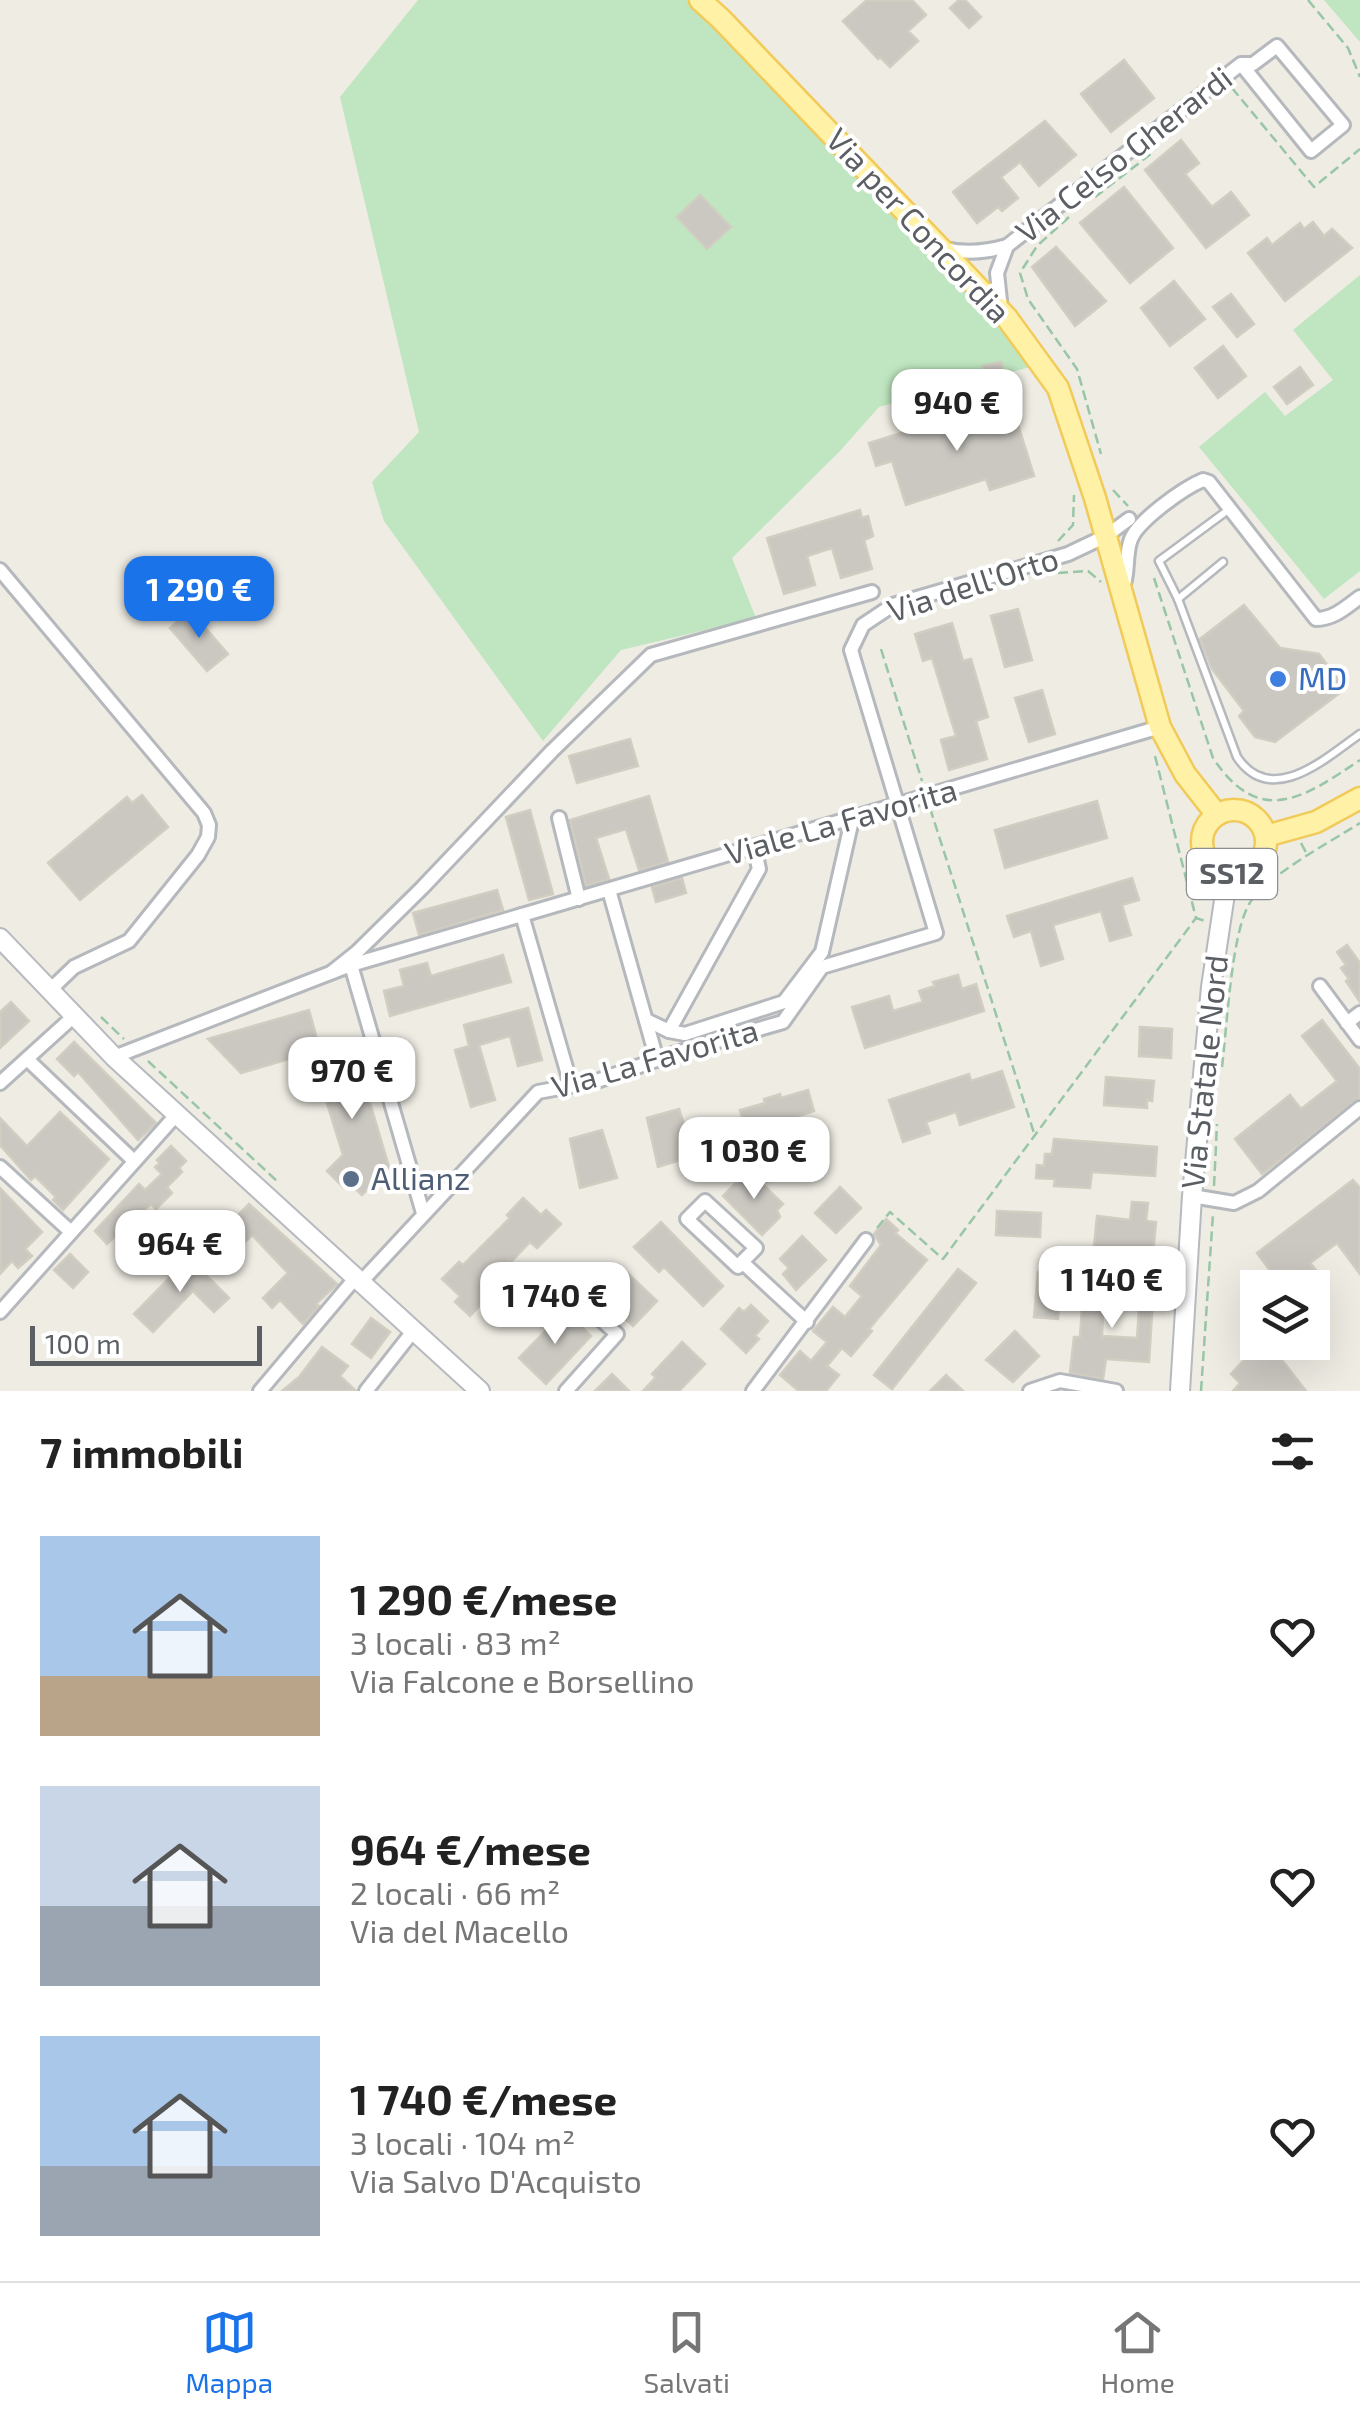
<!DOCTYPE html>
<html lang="it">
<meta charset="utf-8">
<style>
:root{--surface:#fff;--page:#f6f6f6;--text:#222;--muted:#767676;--line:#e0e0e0;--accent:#1a73e8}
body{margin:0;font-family:"Exo 2",sans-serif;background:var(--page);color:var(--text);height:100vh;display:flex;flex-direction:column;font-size:38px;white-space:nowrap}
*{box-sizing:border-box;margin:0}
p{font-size:32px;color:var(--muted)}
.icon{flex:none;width:55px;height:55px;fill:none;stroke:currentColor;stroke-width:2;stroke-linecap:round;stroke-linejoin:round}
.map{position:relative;height:1391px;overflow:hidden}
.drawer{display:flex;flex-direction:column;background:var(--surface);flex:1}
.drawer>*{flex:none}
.buttons{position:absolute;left:1240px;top:1270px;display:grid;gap:20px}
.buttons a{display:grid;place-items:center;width:90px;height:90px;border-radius:0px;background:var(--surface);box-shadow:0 10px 40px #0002;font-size:50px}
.scale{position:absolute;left:30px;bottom:25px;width:232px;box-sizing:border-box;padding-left:10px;border:5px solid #5b5f64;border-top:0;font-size:28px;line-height:35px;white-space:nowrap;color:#5b5f64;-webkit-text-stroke:8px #fff;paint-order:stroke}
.price{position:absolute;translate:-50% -85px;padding:0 22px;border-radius:20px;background:#fff;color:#222;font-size:32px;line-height:65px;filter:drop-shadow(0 2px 5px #0008)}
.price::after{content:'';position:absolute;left:50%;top:60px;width:30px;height:22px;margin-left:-15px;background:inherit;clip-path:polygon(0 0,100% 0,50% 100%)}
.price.selected{background:var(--accent);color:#fff}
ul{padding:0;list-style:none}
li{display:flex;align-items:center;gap:30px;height:250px;padding:0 40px}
li span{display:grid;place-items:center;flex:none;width:280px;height:200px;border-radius:0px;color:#555}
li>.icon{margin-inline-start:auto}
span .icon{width:120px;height:120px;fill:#fffc;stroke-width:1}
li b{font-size:42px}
h2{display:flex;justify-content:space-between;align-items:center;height:120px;padding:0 40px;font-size:42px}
.tabs{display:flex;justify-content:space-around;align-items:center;height:140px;border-top:2px solid var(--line);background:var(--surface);font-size:28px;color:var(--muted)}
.tabs a{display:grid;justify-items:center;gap:5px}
.tabs .selected{color:var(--accent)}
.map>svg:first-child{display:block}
.green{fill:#bfe6c0}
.building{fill:#cbc8c2;stroke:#d2cdc1;stroke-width:2.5;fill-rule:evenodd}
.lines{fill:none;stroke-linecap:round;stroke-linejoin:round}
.service-casing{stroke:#b5b9bd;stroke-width:11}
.minor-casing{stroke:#b5b9bd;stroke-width:18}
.secondary-casing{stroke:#b6babf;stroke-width:22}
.primary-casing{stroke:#f1ca59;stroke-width:25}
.path{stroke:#98c6a6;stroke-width:2.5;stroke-dasharray:10 5;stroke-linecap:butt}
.service{stroke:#fff;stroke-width:6}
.minor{stroke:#fff;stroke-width:12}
.secondary{stroke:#fff;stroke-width:18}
.primary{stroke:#fff2a7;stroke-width:20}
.shop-dot{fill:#3f7fe0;stroke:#fff;stroke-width:4}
.service-dot{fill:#5c6f8a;stroke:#fff;stroke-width:4}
.labels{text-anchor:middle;stroke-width:8;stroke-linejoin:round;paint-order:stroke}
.shield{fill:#fff;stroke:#8c8f92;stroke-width:2.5}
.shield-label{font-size:30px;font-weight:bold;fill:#5b5f64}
.street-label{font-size:32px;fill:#5b5f64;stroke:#fff}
.shop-label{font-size:32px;fill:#366cbe;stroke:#fff;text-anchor:start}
.service-label{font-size:32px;fill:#4e5e75;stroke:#fff;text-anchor:start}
</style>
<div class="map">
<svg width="1360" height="1391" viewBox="0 0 1360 1391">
<rect width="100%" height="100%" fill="#eeece3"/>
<g class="green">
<path d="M418,0H688C759,63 822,136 887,205C935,255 994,309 1030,367L879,407L839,452L732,558L756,618L621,650L543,741L384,521L372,482L419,432L340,97Z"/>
<path d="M1324,0H1360V42Z"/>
<path d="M1360,275V571L1324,599L1199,447L1265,392L1285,416L1333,380L1293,330Z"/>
</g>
<g class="building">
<path d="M867,0H912L926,15L908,31L918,41L890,67L880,57L878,59L843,21Z"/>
<path d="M959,0H965L981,17L969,28L950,8Z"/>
<path d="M1124,60L1154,98L1111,132L1081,94Z"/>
<path d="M1045,121L1076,155L1039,186L1020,162L1001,177L1018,198L1002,211L998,207L977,223L953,192Z"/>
<path d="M1181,140L1199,163L1185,174L1212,207L1231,192L1249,215L1206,248L1145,170Z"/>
<path d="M1124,187L1173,248L1130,283L1080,223Z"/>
<path d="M700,195L731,227L707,249L677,217Z"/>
<path d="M1313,222L1324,236L1332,229L1352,248L1285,301L1248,253L1267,238L1272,245L1300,223L1304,229Z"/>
<path d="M1056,247L1106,301L1075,326L1032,267Z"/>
<path d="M1174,281L1205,319L1170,346L1141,308Z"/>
<path d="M1231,294L1254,324L1237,337L1213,307Z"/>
<path d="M1223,346L1246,376L1218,398L1195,368Z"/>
<path d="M1001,362L1005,376L987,381L983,366Z"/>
<path d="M1300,367L1313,385L1287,404L1274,387Z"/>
<path d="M1002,401L1006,415L1014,412L1034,476L990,490L986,479L906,505L892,461L876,466L869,443Z"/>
<path d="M860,510L862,518L868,516L873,536L864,540L872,569L841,578L832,548L807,556L815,585L784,594L767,538Z"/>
<path d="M1244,605L1280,648L1319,654L1345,689L1275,742L1255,737L1239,716L1244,711L1212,669L1200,639Z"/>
<path d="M1018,609L1032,660L1005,667L991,616Z"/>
<path d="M190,610L228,654L207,671L170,628Z"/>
<path d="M952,623L963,661L971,659L988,717L976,721L987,759L949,770L941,740L956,736L932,658L923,661L915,634Z"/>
<path d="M1042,690L1055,734L1029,742L1015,698Z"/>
<path d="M630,739L638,766L577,783L569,756Z"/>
<path d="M142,795L168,827L80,900L48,863L127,797L132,803Z"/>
<path d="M649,796L668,862L639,870L626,829L596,838L609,879L586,886L570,820Z"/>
<path d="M1097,801L1107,838L1005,868L995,830Z"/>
<path d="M530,810L553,894L529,900L506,817Z"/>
<path d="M682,878L686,893L656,902L652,887Z"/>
<path d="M1132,878L1139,900L1122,905L1131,935L1110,941L1101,911L1053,925L1063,959L1041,966L1031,931L1014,937L1007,916Z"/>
<path d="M497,890L503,910L419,935L413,913Z"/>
<path d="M1347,945L1360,963V1002L1346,981L1349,979L1341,968L1346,965L1337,952Z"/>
<path d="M503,955L511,982L390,1016L384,991L404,986L400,970L427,963L431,976Z"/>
<path d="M958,975L962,989L976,984L984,1011L865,1048L852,1007L889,996L893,1011L923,1002L919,991L935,986L933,982Z"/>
<path d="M11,1002L29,1021L0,1048V1012Z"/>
<path d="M528,1008L542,1060L518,1066L510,1036L479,1045L495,1100L471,1107L455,1050L469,1046L464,1025Z"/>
<path d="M309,1010L320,1050L241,1073L208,1039Z"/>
<path d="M1322,1020L1360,1069V1098L1262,1174L1235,1139L1290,1095L1301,1109L1337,1081L1302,1036Z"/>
<path d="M1140,1027L1172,1029L1171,1058L1139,1056Z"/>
<path d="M74,1042L156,1123L138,1140L78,1072L74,1076L57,1059Z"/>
<path d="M354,1049L389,1167L362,1195L348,1182L343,1187L327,1171L343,1155L314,1061Z"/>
<path d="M1002,1071L1014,1107L960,1125L956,1112L926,1122L930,1133L903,1142L889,1100L969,1074L971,1081Z"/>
<path d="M1106,1077L1154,1081L1152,1101L1147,1100V1108L1104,1105Z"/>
<path d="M808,1090L814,1111L792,1118L796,1133L771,1140L767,1125L746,1131L740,1110L765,1103L764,1099L780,1094L781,1098Z"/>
<path d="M679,1109L694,1156L658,1167L647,1118Z"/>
<path d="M60,1112L109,1159L63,1210L53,1200L56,1197L35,1176L31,1180L0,1145V1118L27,1146Z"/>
<path d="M602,1130L617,1178L580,1188L570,1139Z"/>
<path d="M1054,1139L1157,1147L1155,1176L1092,1172L1090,1188L1054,1186L1055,1179L1036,1178L1037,1165L1044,1166L1045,1154H1052Z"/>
<path d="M171,1146L186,1161L179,1168L182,1172L167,1187L172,1193L156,1209L151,1204L137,1216L107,1244L95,1231L139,1184L145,1190L162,1174L155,1167L160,1163L157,1160Z"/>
<path d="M748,1170L783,1204L777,1210L780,1217L762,1235L723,1196Z"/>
<path d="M1353,1180L1360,1188V1274L1337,1243L1310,1263L1316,1270L1293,1288H1283L1257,1253Z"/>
<path d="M840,1187L861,1208L836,1233L815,1213Z"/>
<path d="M0,1188L42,1232L25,1249L32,1256L18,1268L12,1261L0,1274Z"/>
<path d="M523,1198L541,1215L546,1210L561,1224L537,1248L530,1242L511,1262L509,1260L489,1280L497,1287L470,1316L455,1302L460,1296L442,1279L459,1262L463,1265L510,1218L507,1215Z"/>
<path d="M1132,1202L1148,1203L1146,1221L1156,1222L1153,1253L1094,1247L1097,1216L1130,1220Z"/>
<path d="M249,1204L337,1284L316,1304L319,1306L303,1324L280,1300L272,1308L263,1298L288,1273L252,1235L244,1243L227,1226Z"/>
<path d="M997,1211L1041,1213L1040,1237L996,1235Z"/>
<path d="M886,1219L898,1230L895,1233L927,1260L869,1329L872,1331L851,1356L842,1348L827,1366L839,1375L826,1391H799L780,1375L800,1351L811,1361L827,1342L813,1331L833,1307L845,1317L862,1296L850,1286L881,1245L874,1234Z"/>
<path d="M661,1222L723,1286L703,1306L664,1267L659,1272L634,1247Z"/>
<path d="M802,1236L826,1260L796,1290L783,1274L789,1268L780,1259Z"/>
<path d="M70,1254L88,1272L73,1288L54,1270Z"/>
<path d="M189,1258L229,1298L214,1312L193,1291L153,1332L134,1314Z"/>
<path d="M619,1265L657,1301L633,1326L595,1290Z"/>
<path d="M958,1269L976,1283L892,1389L874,1375Z"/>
<path d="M1038,1272L1061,1274L1058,1319L1034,1317Z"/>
<path d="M1114,1279L1130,1280L1129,1296L1153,1298L1149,1362L1106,1359L1103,1379L1070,1373L1074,1337H1080L1083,1294L1113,1296ZM1103,1308L1139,1310L1137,1338L1102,1336Z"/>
<path d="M751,1305L768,1321L755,1336L759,1339L746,1353L721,1329L739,1308L744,1312Z"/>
<path d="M565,1311L591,1336L546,1384L519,1358Z"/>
<path d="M371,1318L390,1332L371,1358L352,1344Z"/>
<path d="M1015,1331L1039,1356L1013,1382L986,1360Z"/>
<path d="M682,1342L705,1364L679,1391H643L656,1377L652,1374Z"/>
<path d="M1254,1342H1268L1306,1391H1233L1240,1383L1231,1374L1251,1352L1248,1349Z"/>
<path d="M322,1347L348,1366L340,1376L356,1391H282L299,1377Z"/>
<path d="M612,1374L629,1391H595Z"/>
<path d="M946,1375L963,1391H930Z"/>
</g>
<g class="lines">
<g class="service-casing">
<g id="service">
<path d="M1228,510L1159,561L1178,599L1237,757C1271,808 1325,759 1360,734"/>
<path d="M1178,599L1223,562"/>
</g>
</g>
<g class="minor-casing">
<g id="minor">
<path d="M945,249C966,254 986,252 1007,246L1241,64L1311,151L1343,125L1277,46L1253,64H1241"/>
<path d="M1001,310L997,273L1007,246"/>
<path d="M0,570L204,813L209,825L208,837L198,855L129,941L74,967L49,991"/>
<path d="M1122,590C1129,574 1125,559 1130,542C1135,522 1184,488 1203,480L1209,482L1316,619C1334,619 1346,607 1360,597"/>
<path d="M559,818L579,899"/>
<path d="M609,890L657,1060"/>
<path d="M351,965L423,1213"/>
<path d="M332,972L357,952L422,888L552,751L651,655L872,592"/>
<path d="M1320,986L1360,1040"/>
<path d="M646,1020L669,1031L759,869L754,847"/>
<path d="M1347,1023L1360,1013"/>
<path d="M669,1031L685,1034L784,1002L822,952L852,820"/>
<path d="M114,1057L351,965L522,915"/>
<path d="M27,1059L134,1161"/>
<path d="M0,1083L74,1016"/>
<path d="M571,1085L522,915L1160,727"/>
<path d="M0,1167L71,1232"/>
<path d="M1192,1196L1234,1203L1258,1191L1360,1108"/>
<path d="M742,1262L756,1248L705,1201L687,1219L738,1267L742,1262L807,1322"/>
<path d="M362,1281L538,1092L597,1081L673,1054L783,1022L822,967L936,933L851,650L863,625L893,605L1068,554L1106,536L1129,519"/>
<path d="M0,1312L177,1114"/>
<path d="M260,1391L357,1276"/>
<path d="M366,1391L414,1330"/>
<path d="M566,1391L617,1334L580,1301"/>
<path d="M753,1391L866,1240"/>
<path d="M1030,1391L1060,1381L1116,1391"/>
</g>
</g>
<g class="secondary-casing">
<g id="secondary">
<path d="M0,938L114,1057L480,1391"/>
<path d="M1180,1391L1192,1196L1211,987L1228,874"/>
</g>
</g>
<g class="primary-casing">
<g id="primary">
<path d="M700,0L721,19L1007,318L1058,388L1095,498L1160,727L1185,774L1217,815"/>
<circle cx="1234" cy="842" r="32"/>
<path d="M1266,836L1316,822L1360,798"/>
</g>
</g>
<g class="path">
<path d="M1308,0L1348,48L1360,77"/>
<path d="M1232,88L1314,187L1360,149"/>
<path d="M1095,197L1152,153"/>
<path d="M1069,217L1037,246L1020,273L1028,299L1077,369L1101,454"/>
<path d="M1113,490L1128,506"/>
<path d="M1058,541L1073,525L1074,495"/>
<path d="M1058,573L1088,571L1101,582"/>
<path d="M1154,578L1213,758C1260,829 1305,797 1360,760"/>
<path d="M881,649L922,781"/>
<path d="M1155,756L1196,918L1205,921"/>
<path d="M930,808L1034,1133"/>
<path d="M1301,843L1308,856"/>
<path d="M101,1017L124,1039"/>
<path d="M148,1061L278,1182"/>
<path d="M1222,1067C1227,1027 1231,939 1248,906C1262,878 1332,841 1360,823"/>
<path d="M1214,1186L1217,1124"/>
<path d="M877,1228L890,1212L943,1259L1196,918"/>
<path d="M1201,1391L1213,1214"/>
</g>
<use href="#service" class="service"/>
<use href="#minor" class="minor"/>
<use href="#secondary" class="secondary"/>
<use href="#primary" class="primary"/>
</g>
<circle class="shop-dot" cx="1278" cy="679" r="10"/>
<circle class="service-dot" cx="351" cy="1179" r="10"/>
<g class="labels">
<rect class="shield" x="1187" y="849" width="90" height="50" rx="8"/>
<g class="shield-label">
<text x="1232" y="884">SS12</text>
</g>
<g class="street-label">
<text transform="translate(1124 155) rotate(-38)" y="11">Via Celso Gherardi</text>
<text transform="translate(918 226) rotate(47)" y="11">Via per Concordia</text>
<text transform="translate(973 585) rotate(-18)" y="11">Via dell'Orto</text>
<text transform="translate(841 822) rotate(-16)" y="11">Viale La Favorita</text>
<text transform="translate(655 1059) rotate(-16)" y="11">Via La Favorita</text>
<text transform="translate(1205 1072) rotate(-84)" y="11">Via Statale Nord</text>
</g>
<g class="shop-label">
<text x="1298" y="690">MD</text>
</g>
<g class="service-label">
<text x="371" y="1190">Allianz</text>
</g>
</g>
</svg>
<div class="buttons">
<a><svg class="icon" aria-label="layers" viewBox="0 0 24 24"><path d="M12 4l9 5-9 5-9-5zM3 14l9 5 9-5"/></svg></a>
</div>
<div class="scale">100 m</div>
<b class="price" style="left:957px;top:454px">940 €</b>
<b class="price selected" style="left:199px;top:641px">1 290 €</b>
<b class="price" style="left:352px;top:1122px">970 €</b>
<b class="price" style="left:754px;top:1202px">1 030 €</b>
<b class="price" style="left:180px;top:1295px">964 €</b>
<b class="price" style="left:1112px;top:1331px">1 140 €</b>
<b class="price" style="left:555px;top:1347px">1 740 €</b>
</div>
<section class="drawer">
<h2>7 immobili<svg class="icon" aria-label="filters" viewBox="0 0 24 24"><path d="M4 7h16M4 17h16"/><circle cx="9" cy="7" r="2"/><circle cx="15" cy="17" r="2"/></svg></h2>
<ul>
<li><span style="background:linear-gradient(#a9c7e8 70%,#b9a48a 0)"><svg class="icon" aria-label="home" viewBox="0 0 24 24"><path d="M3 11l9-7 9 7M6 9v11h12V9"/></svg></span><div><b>1 290 €/mese</b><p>3 locali · 83 m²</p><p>Via Falcone e Borsellino</p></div><svg class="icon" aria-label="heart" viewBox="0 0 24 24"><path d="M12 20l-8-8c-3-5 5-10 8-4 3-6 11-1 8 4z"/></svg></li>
<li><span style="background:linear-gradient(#c9d6e8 60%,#9aa5b1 0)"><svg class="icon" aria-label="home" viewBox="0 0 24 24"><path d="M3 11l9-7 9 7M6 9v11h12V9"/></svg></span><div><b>964 €/mese</b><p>2 locali · 66 m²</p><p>Via del Macello</p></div><svg class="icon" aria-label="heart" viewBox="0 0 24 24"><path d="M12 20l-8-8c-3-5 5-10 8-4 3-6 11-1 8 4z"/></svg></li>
<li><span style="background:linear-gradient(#a9c7e8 65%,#9aa5b1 0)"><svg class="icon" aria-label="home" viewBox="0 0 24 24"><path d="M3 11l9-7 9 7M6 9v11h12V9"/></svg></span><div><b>1 740 €/mese</b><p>3 locali · 104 m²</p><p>Via Salvo D'Acquisto</p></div><svg class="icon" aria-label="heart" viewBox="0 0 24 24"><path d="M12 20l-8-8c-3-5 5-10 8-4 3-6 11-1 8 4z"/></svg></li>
</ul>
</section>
<nav class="tabs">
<a class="selected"><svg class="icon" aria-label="map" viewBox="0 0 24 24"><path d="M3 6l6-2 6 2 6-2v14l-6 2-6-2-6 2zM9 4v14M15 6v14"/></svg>Mappa</a>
<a><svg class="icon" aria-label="saved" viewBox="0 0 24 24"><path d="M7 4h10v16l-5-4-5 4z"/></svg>Salvati</a>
<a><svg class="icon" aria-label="home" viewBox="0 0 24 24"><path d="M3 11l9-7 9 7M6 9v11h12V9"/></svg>Home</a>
</nav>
